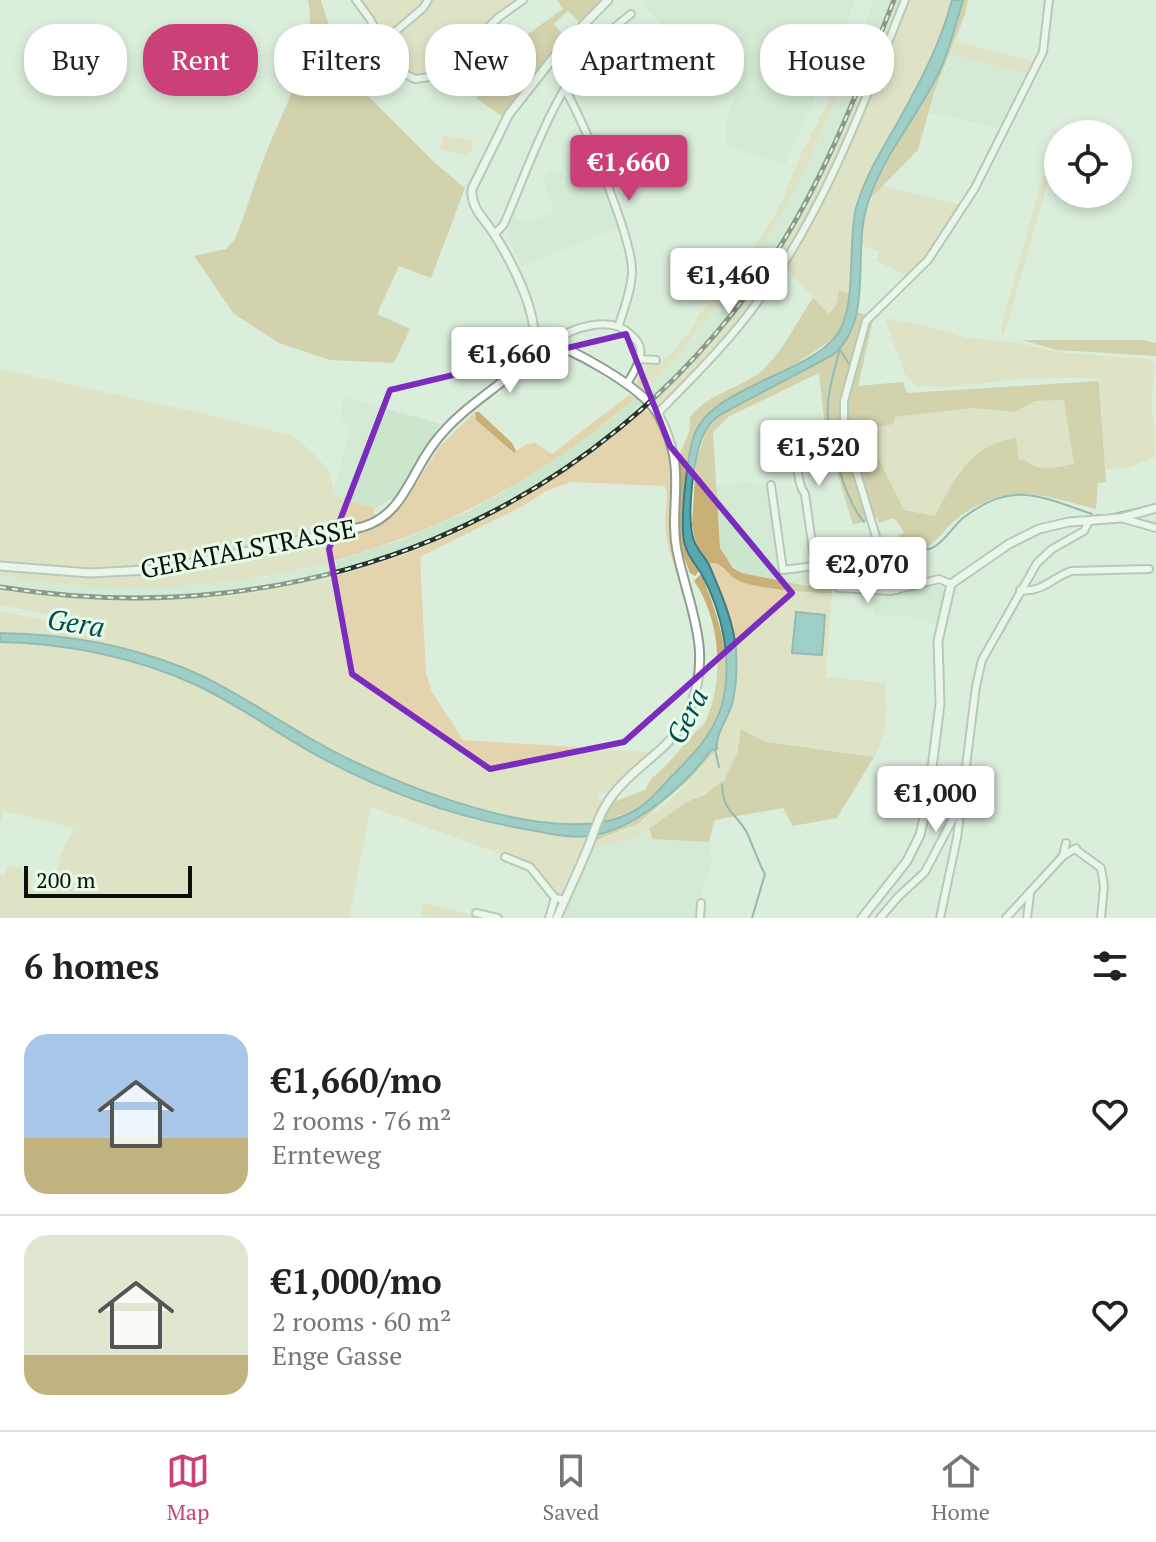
<!DOCTYPE html>
<meta charset="utf-8">
<style>
:root{--surface:#fff;--page:#f2f2f2;--text:#222;--muted:#767676;--line:#e0e0e0;--accent:#cb4177}
body{margin:0;font-family:"PT Serif",serif;background:var(--page);color:var(--text);height:100vh;display:flex;flex-direction:column;font-size:30px;white-space:nowrap}
*{box-sizing:border-box;margin:0}
p{font-size:26px;color:var(--muted)}
.icon{flex:none;width:44px;height:44px;fill:none;stroke:currentColor;stroke-width:2;stroke-linecap:round;stroke-linejoin:round}
.map{position:relative;height:918px;overflow:hidden}
.sheet{display:flex;flex-direction:column;background:var(--surface);flex:1}
.sheet>*{flex:none}
.top-card{position:absolute;left:24px;top:24px;width:1108px;height:72px;display:flex;gap:16px}
.buttons{position:absolute;left:1044px;top:120px;display:grid;gap:16px}
.buttons a{display:grid;place-items:center;width:88px;height:88px;border-radius:50%;background:var(--surface);box-shadow:0 4px 12px #0003;font-size:40px}
.scale{position:absolute;left:24px;bottom:20px;width:168px;box-sizing:border-box;padding-left:8px;border:4px solid #09100a;border-top:0;font-size:22px;line-height:28px;white-space:nowrap;color:#09100a;-webkit-text-stroke:6px #e8fbe8;paint-order:stroke}
.price{position:absolute;translate:-50% -68px;padding:0 18px;border-radius:8px;background:#fff;color:#222;font-size:26px;line-height:52px;filter:drop-shadow(0 2px 4px #0008)}
.price::after{content:'';position:absolute;left:50%;top:48px;width:24px;height:18px;margin-left:-12px;background:inherit;clip-path:polygon(0 0,100% 0,50% 100%)}
.price.on{background:var(--accent);color:#fff}
ul{padding:0;list-style:none}
li{display:flex;align-items:center;gap:24px;height:200px;padding:0 24px}
li+li{border-top:2px solid var(--line)}
li span{display:grid;place-items:center;flex:none;width:224px;height:160px;border-radius:24px;color:#555}
li>.icon{margin-inline-start:auto}
span .icon{width:96px;height:96px;fill:#fffc;stroke-width:1}
li b{font-size:34px}
h2{display:flex;justify-content:space-between;align-items:center;height:96px;padding:0 24px;font-size:34px}
.chip{padding:0 28px;border-radius:32px;background:var(--surface);box-shadow:0 4px 12px #0003;font-size:28px;line-height:72px}
.chip.on{background:var(--accent);color:#fff}
.dock{display:flex;justify-content:space-around;align-items:center;height:112px;border-top:2px solid var(--line);background:var(--surface);font-size:22px;color:var(--muted)}
.dock a{display:grid;justify-items:center;gap:4px}
.dock .on{color:var(--accent)}
.map>svg:first-child{display:block}
.built{fill:#cce5cd}
.green{fill:#e4d4ae;fill-rule:evenodd}
.forest{fill:#c8b076;fill-rule:evenodd}
.water{fill:#56a8b0;stroke:#3f7a7e;stroke-width:2}
.lines{fill:none;stroke-linecap:round;stroke-linejoin:round}
.stream{stroke:#3f7a7e;stroke-width:2}
.minor-casing{stroke:#8c9e8d;stroke-width:10}
.tertiary-casing{stroke:#8c9e8d;stroke-width:11}
.minor{stroke:#fff;stroke-width:6}
.tertiary{stroke:#fff;stroke-width:7}
.rail-casing{stroke:#2a332b;stroke-width:5}
.rail{stroke:#e8fbe8;stroke-width:2;stroke-dasharray:6;stroke-linecap:butt}
.marked{fill:none;stroke:#7b2cbf;stroke-width:6;stroke-linejoin:round}
.labels{text-anchor:middle;stroke-width:6;stroke-linejoin:round;paint-order:stroke}
.street-label{font-size:26px;fill:#09100a;stroke:#e8fbe8}
.water-label{font-size:28px;font-style:italic;fill:#004d53;stroke:#e8fbe8}
</style>
<div class="map">
<svg width="1156" height="918" viewBox="0 0 1156 918">
<rect width="100%" height="100%" fill="#dbeedb"/>
<g class="built">
<path d="M647,0H855L837,49L785,165L727,147V122L747,48L664,26L643,5Z"/>
<path d="M874,0H897L835,149L807,206L773,261L726,325L680,375L624,428L570,468L511,505L438,541L371,566L296,586L208,599L139,602L82,600L0,590V575L84,586L138,588L206,585L267,577L336,561L399,541L469,511L504,492L614,417L695,337L750,262L793,192L819,141Z"/>
<path d="M951,54L1030,74L1003,129L928,112Z"/>
<path d="M547,171H563L562,185L597,173L619,227L521,267L506,233L510,217L528,222L554,212L544,180Z"/>
<path d="M344,396L440,424L396,496L376,508L343,500L335,495L334,488L348,436V426L341,419Z"/>
<path d="M753,481L754,485L775,483L787,566L811,563L817,580L832,585L807,586L742,573L728,561L720,548L716,486Z"/>
<path d="M936,585L942,587L944,594L937,625L902,614L897,617L874,615L876,595L898,594Z"/>
<path d="M649,829L653,839L709,842L712,861L699,901L698,918H565L566,906L592,848L630,839Z"/>
</g>
<g class="green">
<path d="M360,0H425L421,7L384,37Z"/>
<path d="M430,0H514L515,2L436,70C412,85 397,67 386,47L388,40L426,9Z"/>
<path d="M897,0H952L943,32L926,70L878,157L859,200L849,293L839,291L836,305L829,314L783,265L731,336L663,406L654,401C720,336 778,265 820,181C850,123 872,61 897,0Z"/>
<path d="M955,41L1036,62L1030,74L951,54Z"/>
<path d="M846,73C832,107 819,142 802,175C762,254 707,327 644,390L636,383L645,365L664,360L670,355L692,328L700,313L731,285L779,208L800,156L840,79Z"/>
<path d="M443,135L473,141L471,152L468,151V155L440,149Z"/>
<path d="M1043,176L1049,178L1004,335L1001,334L1003,320Z"/>
<path d="M881,186L962,205L925,258L909,276L876,261L879,252L861,245C863,222 866,204 881,186Z"/>
<path d="M885,318L926,326L967,338L1021,343L1057,352L1149,359L1154,363C1154,376 1152,389 1152,400C1152,418 1156,438 1155,457L1128,468L1105,469L1100,379L1098,378H1026L951,387L916,386L904,373Z"/>
<path d="M0,369L213,416L293,436L312,452L330,472L335,495L343,500L376,508L373,513L380,516L361,524L164,566L90,570L0,564Z"/>
<path d="M629,395L635,398C490,525 303,594 109,587C72,586 36,581 0,575V570L90,578L165,573L372,528L383,523L401,507L440,446L475,412L474,415L513,453L525,445L535,443L552,454Z"/>
<path d="M1065,400L1074,465C1057,466 1036,473 1024,459L961,468L935,517L904,510L865,429L892,424L895,417L972,408L1015,412L1035,401Z"/>
<path d="M645,409L654,416L662,433L673,467L671,525L692,612L697,662L686,711L669,738L611,792L598,794L602,803L594,822C565,827 537,821 509,815C441,802 371,774 311,739C271,716 233,689 190,670C129,644 65,634 0,633V611L70,625L76,620L0,605V590C243,625 459,572 645,409ZM571,482L664,486L667,491C666,507 664,524 667,540C673,568 685,595 691,623C702,670 686,720 651,752L463,740L432,692L426,673L420,557L525,505L546,491Z"/>
<path d="M710,563L726,567L736,580L802,593H832L826,677L885,683C887,711 889,732 874,757L766,742L741,730L733,766L718,786L686,802L666,819L630,839L592,848L595,841C609,836 624,832 637,824C664,808 699,775 717,749C715,733 734,705 736,684C739,657 734,629 725,603C721,590 711,576 710,563Z"/>
<path d="M0,642C63,643 138,658 195,684C247,708 291,745 343,769C417,805 504,836 587,836L559,898L536,867L371,807L349,918H0V874L5,875L8,865L22,868V872L32,874L30,887L53,892L61,853L74,828L4,811L0,824Z"/>
<path d="M423,903L482,917V918H421Z"/>
</g>
<g class="forest">
<path d="M308,0H321L332,36L352,80L435,163L465,188L431,278L399,266L377,314L410,329L394,363L330,360L279,343L234,314L194,256L226,249L235,239C246,212 254,184 264,158C281,113 319,48 308,0Z"/>
<path d="M557,0H603L581,24L568,11L554,24L566,39L503,117L476,98L525,36L563,9Z"/>
<path d="M963,0H968L965,14L934,93L918,150L870,199L882,172L939,71Z"/>
<path d="M839,291L849,293L845,320L835,338L792,366L713,409L699,426L687,479L694,564L699,571L695,576L690,573L681,549L678,525V458L689,432L690,417C704,397 738,388 758,374C781,356 796,322 813,298L829,314L836,305Z"/>
<path d="M856,312L874,316L858,386L903,382L907,393L1099,381L1106,482L1098,483L1096,509C1042,496 1014,481 963,514C949,523 940,539 926,548L897,538L904,532L894,518L879,523L877,518L853,525L826,436L819,373L728,417L713,432L720,548L733,568L742,573L807,586L832,585V593C814,594 751,588 737,580C726,574 726,564 711,563L709,565L696,545L692,524L696,462L706,431L721,414L838,350L853,330ZM1064,400L1074,464C1058,467 1036,473 1024,459L1019,460L1016,438C968,446 956,477 935,516L904,510L865,430L893,424L895,417L972,408L1015,412L1035,401Z"/>
<path d="M1022,340H1142L1156,343V356L1057,350Z"/>
<path d="M475,412H479L512,443L516,451L514,453L476,420Z"/>
<path d="M701,574C722,624 741,682 710,733C700,749 686,762 673,775C646,802 641,810 603,821L611,803L645,790L651,779C666,767 677,753 690,738C695,732 703,727 706,720C725,679 720,618 694,581Z"/>
<path d="M741,729L766,742L874,757L837,818L793,826L783,808L715,820L709,842L653,839L649,829L686,802L704,795L724,780L737,753Z"/>
<path d="M717,749L691,778L639,823L595,841L598,835C643,819 683,789 711,750Z"/>
</g>
<g class="water">
<path d="M952,0H963C956,23 950,48 940,70C917,119 875,164 864,218C855,262 872,326 831,356L721,414C712,421 706,427 702,438C693,461 686,518 694,541C698,551 706,558 710,567C721,593 733,620 736,649C737,667 737,686 732,704C728,719 715,734 717,749L711,750C686,785 638,826 596,835C577,839 555,835 536,831C461,819 386,793 320,757C277,734 238,704 194,684C135,657 64,643 0,642V633C64,634 125,644 184,668C230,687 270,716 313,740C382,780 556,853 632,812C649,803 661,787 674,774C694,754 712,735 721,708C734,665 723,612 701,573C695,564 688,556 685,545C679,525 687,460 693,439C707,387 805,376 836,336C858,309 847,243 856,208C864,179 880,153 895,127C918,86 940,46 952,0Z"/>
<path d="M796,612L825,615L822,655L792,653Z"/>
</g>
<g class="lines">
<g class="stream">
<path d="M840,348C835,369 826,395 828,416C830,444 846,502 864,522"/>
<path d="M841,351L849,364"/>
<path d="M1097,515H1109L1153,505"/>
<path d="M883,540C896,540 922,553 932,548C944,543 953,526 963,518C1012,480 1039,496 1092,514"/>
<path d="M715,749L719,767"/>
<path d="M722,785C724,813 734,811 746,831C753,845 757,860 765,874L752,918"/>
</g>
<g class="minor-casing">
<g id="minor">
<path d="M356,0L370,19L397,70L415,79L431,77L445,68L499,17L523,0"/>
<path d="M382,43L423,8L428,0"/>
<path d="M566,91C584,124 632,236 632,271C632,289 624,308 619,325"/>
<path d="M495,234L504,224C530,164 553,91 598,43C608,32 620,23 631,14"/>
<path d="M555,342C572,326 612,316 630,334C637,340 642,345 640,356C639,365 632,375 627,384"/>
<path d="M640,359L656,360"/>
<path d="M658,413C693,377 729,342 759,300C825,210 864,103 905,0"/>
<path d="M766,443L788,441C802,461 794,479 805,494L816,571L825,581L841,587"/>
<path d="M771,485L783,570L814,566"/>
<path d="M1121,518L1156,528"/>
<path d="M839,588L891,591L939,579L951,584"/>
<path d="M897,590L883,560L844,430V401L866,321L928,260L975,188L1043,52L1049,0"/>
<path d="M1020,590C1042,593 1052,578 1071,571L1149,569"/>
<path d="M1075,849L1101,868L1104,886L1101,918"/>
<path d="M1063,856L1066,843"/>
<path d="M505,857L530,867L555,898"/>
<path d="M476,913L498,918"/>
<path d="M549,918L555,898L565,900"/>
<path d="M700,918L701,903"/>
<path d="M880,918L898,897L925,872L960,805"/>
<path d="M940,918L957,838L976,686L982,660L1037,563L1052,549L1084,531L1089,521"/>
<path d="M1006,918L1063,856L1076,848"/>
<path d="M1027,918L1030,894"/>
</g>
</g>
<g class="tertiary-casing">
<g id="tertiary">
<path d="M536,338C567,345 641,386 658,414C666,428 674,450 675,466C678,494 671,522 677,551C689,609 714,651 689,711C673,750 635,764 612,796C601,810 595,829 589,845C579,870 567,894 557,918"/>
<path d="M0,566L90,573L164,569L362,527C403,516 411,472 435,442C452,419 476,402 498,385C509,376 522,368 529,356C547,327 512,263 496,237C487,221 470,209 472,189L509,114L561,48L608,0"/>
<path d="M862,918L907,861L920,835L928,800L940,704L938,641L951,584L1009,544L1039,529L1069,522L1121,518L1156,508"/>
</g>
</g>
<use href="#minor" class="minor"/>
<use href="#tertiary" class="tertiary"/>
<g class="rail-casing">
<path id="rail" d="M0,587C303,636 597,519 770,262C824,181 858,90 894,0"/>
</g>
<use href="#rail" class="rail"/>
</g>
<path d="M0 0H1156V918H0ZM626,334L670,446L792,593L624,742L490,769L352,674L329,549L390,390Z" fill="#dbeedb" fill-opacity=".55" fill-rule="evenodd"/>
<path class="marked" d="M626,334L670,446L792,593L624,742L490,769L352,674L329,549L390,390Z"/>
<g class="labels">
<g class="street-label">
<text transform="translate(248 549) rotate(-11)" y="9">GERATALSTRASSE</text>
</g>
<g class="water-label">
<text transform="translate(76 623) rotate(9)" y="10">Gera</text>
<text transform="translate(687 716) rotate(-63)" y="10">Gera</text>
</g>
</g>
</svg>
<div class="buttons">
<a><svg class="icon" aria-label="locate" viewBox="0 0 24 24"><circle cx="12" cy="12" r="6"/><path d="M12 2v4M12 18v4M2 12h4M18 12h4"/></svg></a>
</div>
<div class="scale">200 m</div>
<b class="price on" style="left:629px;top:203px">€1,660</b>
<b class="price" style="left:729px;top:316px">€1,460</b>
<b class="price" style="left:510px;top:395px">€1,660</b>
<b class="price" style="left:819px;top:488px">€1,520</b>
<b class="price" style="left:868px;top:605px">€2,070</b>
<b class="price" style="left:936px;top:834px">€1,000</b>
<div class="top-card">
<a class="chip">Buy</a>
<a class="chip on">Rent</a>
<a class="chip">Filters</a>
<a class="chip">New</a>
<a class="chip">Apartment</a>
<a class="chip">House</a>
</div>
</div>
<section class="sheet">
<h2>6 homes<svg class="icon" aria-label="filters" viewBox="0 0 24 24"><path d="M4 7h16M4 17h16"/><circle cx="9" cy="7" r="2"/><circle cx="15" cy="17" r="2"/></svg></h2>
<ul>
<li><span style="background:linear-gradient(#a9c7e8 65%,#c2b280 0)"><svg class="icon" aria-label="home" viewBox="0 0 24 24"><path d="M3 11l9-7 9 7M6 9v11h12V9"/></svg></span><div><b>€1,660/mo</b><p>2 rooms · 76 m²</p><p>Ernteweg</p></div><svg class="icon" aria-label="heart" viewBox="0 0 24 24"><path d="M12 20l-8-8c-3-5 5-10 8-4 3-6 11-1 8 4z"/></svg></li>
<li><span style="background:linear-gradient(#dfe7d0 75%,#c2b280 0)"><svg class="icon" aria-label="home" viewBox="0 0 24 24"><path d="M3 11l9-7 9 7M6 9v11h12V9"/></svg></span><div><b>€1,000/mo</b><p>2 rooms · 60 m²</p><p>Enge Gasse</p></div><svg class="icon" aria-label="heart" viewBox="0 0 24 24"><path d="M12 20l-8-8c-3-5 5-10 8-4 3-6 11-1 8 4z"/></svg></li>
</ul>
</section>
<nav class="dock">
<a class="on"><svg class="icon" aria-label="map" viewBox="0 0 24 24"><path d="M3 6l6-2 6 2 6-2v14l-6 2-6-2-6 2zM9 4v14M15 6v14"/></svg>Map</a>
<a><svg class="icon" aria-label="saved" viewBox="0 0 24 24"><path d="M7 4h10v16l-5-4-5 4z"/></svg>Saved</a>
<a><svg class="icon" aria-label="home" viewBox="0 0 24 24"><path d="M3 11l9-7 9 7M6 9v11h12V9"/></svg>Home</a>
</nav>
